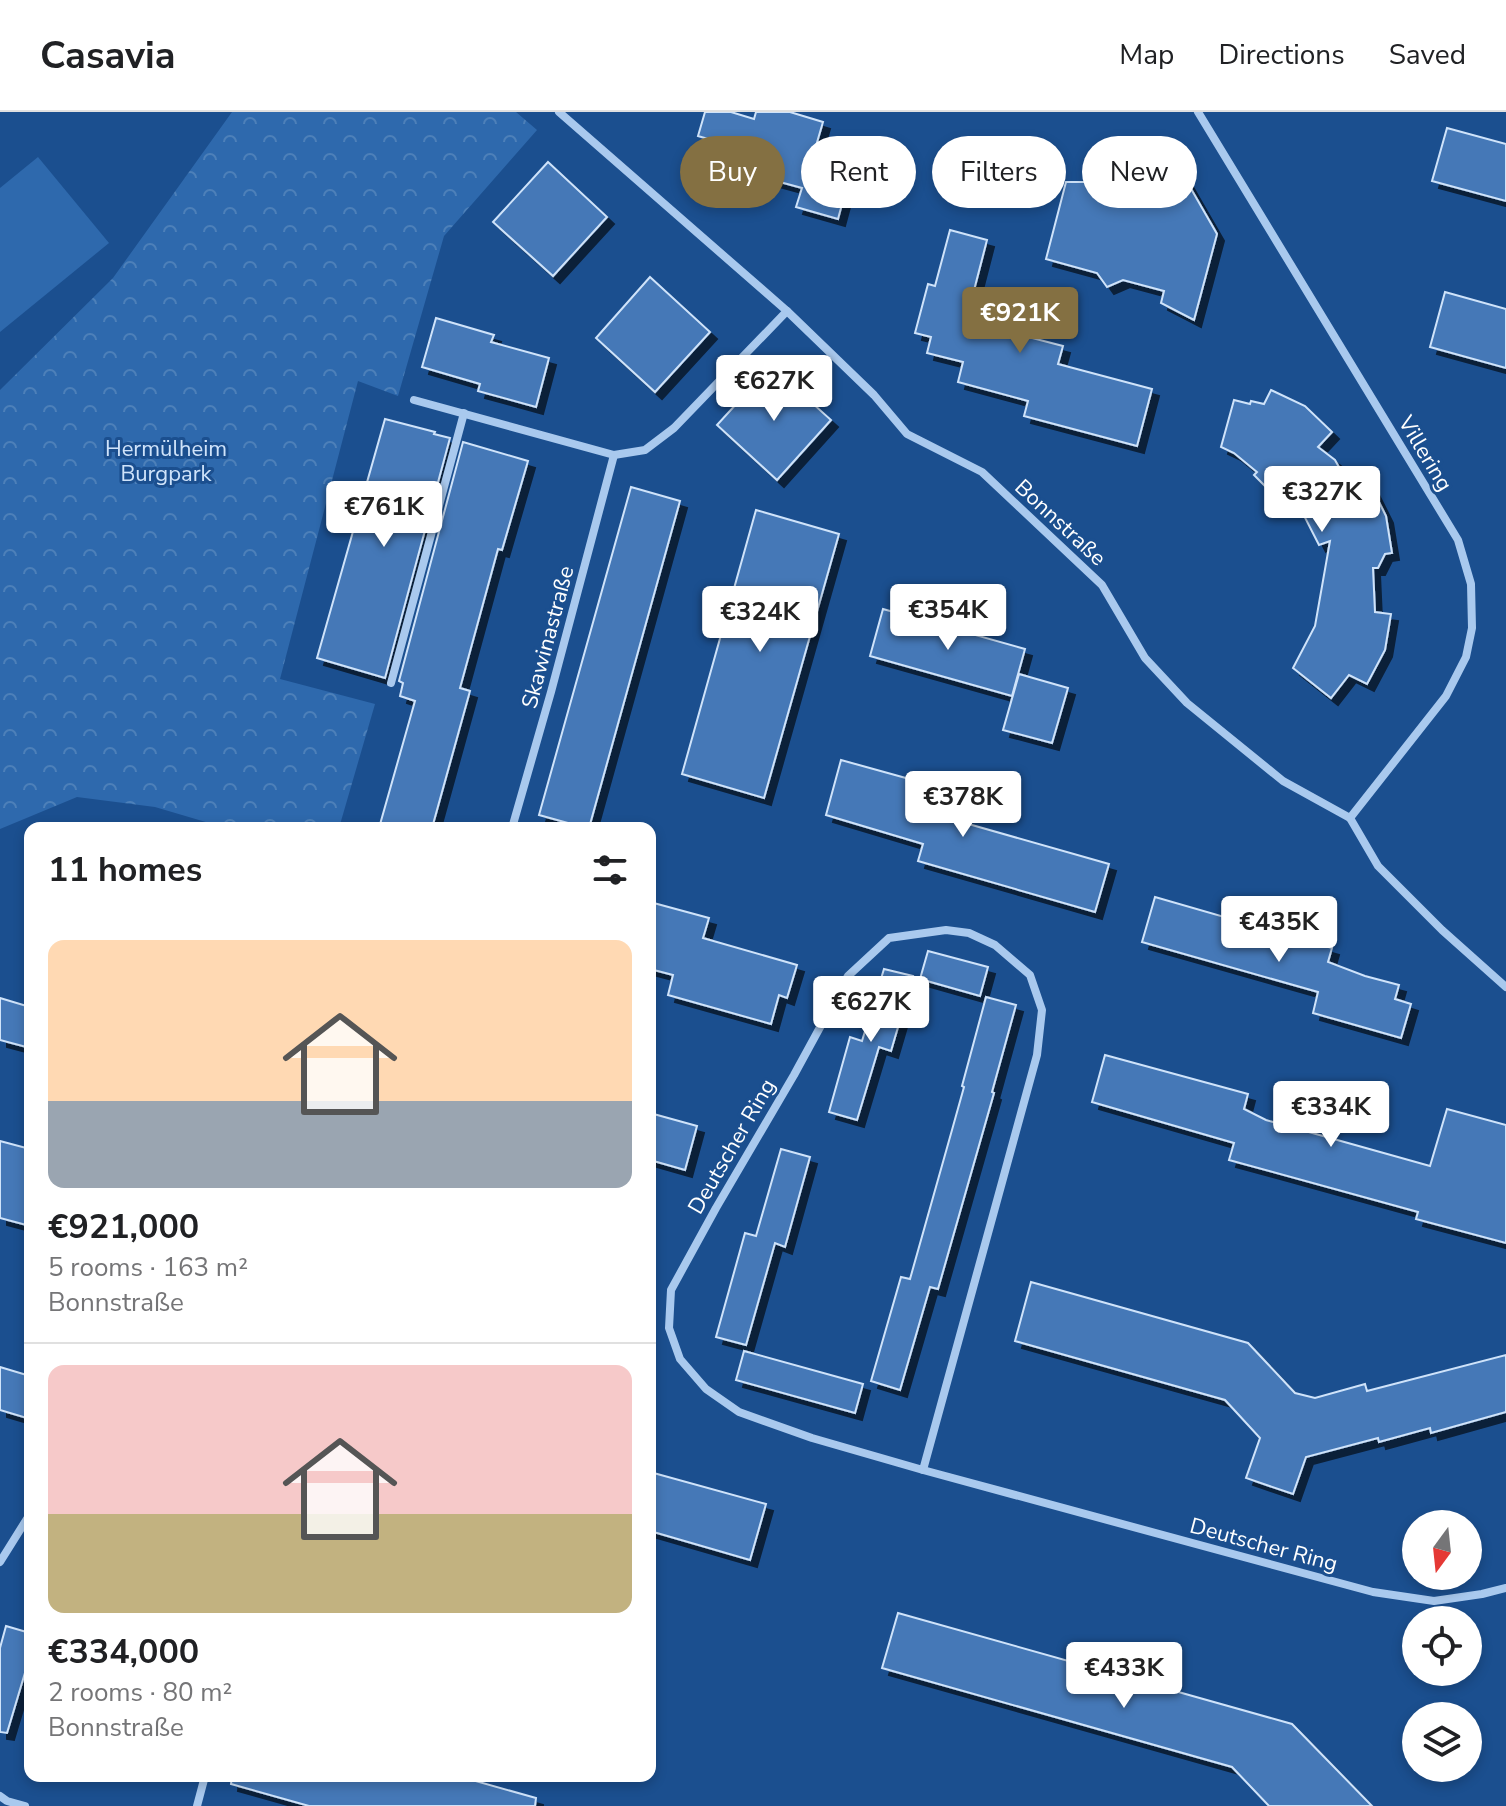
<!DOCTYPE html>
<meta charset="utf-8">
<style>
:root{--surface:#fff;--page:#f2f2f2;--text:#202124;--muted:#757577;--line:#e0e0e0;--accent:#847042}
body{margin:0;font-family:"Nunito Sans",sans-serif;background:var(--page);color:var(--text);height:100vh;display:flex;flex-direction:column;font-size:30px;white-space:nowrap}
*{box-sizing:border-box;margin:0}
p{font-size:26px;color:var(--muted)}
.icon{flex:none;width:44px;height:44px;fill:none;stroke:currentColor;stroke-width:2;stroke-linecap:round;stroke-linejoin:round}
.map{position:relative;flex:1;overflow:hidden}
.panel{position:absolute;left:24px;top:710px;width:632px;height:960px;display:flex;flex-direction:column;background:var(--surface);border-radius:16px;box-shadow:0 4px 12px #0003}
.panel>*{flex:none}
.top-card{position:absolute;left:680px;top:24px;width:706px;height:72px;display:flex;gap:16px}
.needle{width:52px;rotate:195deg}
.tools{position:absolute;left:1402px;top:1398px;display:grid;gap:16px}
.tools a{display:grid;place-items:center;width:80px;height:80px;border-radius:50%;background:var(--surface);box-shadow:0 4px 12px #0003;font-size:40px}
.price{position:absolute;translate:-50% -68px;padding:0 18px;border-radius:8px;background:#fff;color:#222;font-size:26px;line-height:52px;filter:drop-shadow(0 2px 4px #0008)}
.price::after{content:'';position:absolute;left:50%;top:48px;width:24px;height:18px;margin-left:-12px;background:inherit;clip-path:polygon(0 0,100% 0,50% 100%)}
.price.active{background:var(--accent);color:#fff}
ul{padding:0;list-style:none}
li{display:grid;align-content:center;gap:16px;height:424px;padding:0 24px}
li+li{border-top:2px solid var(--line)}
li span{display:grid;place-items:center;height:248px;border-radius:16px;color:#555}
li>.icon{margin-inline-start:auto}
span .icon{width:144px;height:144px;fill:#fffc;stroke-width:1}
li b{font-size:34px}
h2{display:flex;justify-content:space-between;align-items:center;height:96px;padding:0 24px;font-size:34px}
.pill{padding:0 28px;border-radius:36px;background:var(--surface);box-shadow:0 4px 12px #0003;font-size:28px;line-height:72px}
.pill.active{background:var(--accent);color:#fff}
header{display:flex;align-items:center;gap:48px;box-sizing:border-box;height:112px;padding:0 40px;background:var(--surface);border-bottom:2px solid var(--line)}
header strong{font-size:38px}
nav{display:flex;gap:44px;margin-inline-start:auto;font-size:28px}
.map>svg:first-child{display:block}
.park{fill:url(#park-crowns)}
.pitch{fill:#2e69ad}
.building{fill:#4478b7;stroke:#cfe3fa;stroke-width:2;filter:url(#shadow)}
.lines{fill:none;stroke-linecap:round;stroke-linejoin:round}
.street{stroke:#a9c9ee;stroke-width:8}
.labels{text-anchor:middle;stroke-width:6;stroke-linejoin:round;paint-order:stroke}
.park-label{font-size:22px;fill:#cfe3fa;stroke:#1b4f8f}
.street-label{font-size:22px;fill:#fff;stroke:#1b4f8f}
</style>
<header>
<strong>Casavia</strong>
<nav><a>Map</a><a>Directions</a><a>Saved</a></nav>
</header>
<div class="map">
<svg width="1506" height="1694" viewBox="0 0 1506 1694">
<defs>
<pattern id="park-crowns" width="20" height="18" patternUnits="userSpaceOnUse" patternTransform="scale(2)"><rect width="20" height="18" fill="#2e69ad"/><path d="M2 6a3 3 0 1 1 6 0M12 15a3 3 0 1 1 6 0" fill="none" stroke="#4d80b9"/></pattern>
<filter id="shadow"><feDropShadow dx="7" dy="7" stdDeviation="0" flood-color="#0009"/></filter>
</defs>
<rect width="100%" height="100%" fill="#1b4f8f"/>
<path class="park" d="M232,0H516L537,18L444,124L398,284L358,269L280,567L375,592L339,716H226L155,695L77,685L0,717V278L113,166Z"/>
<path class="pitch" d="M38,45L109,131L0,220V76Z"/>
<g class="building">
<path d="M705,0H731L754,7L756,0H790L823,10L813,44L852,55L838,107L796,95L802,76L739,59L745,38L698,24Z"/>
<path d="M1447,16L1506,32V89L1432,69Z"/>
<path d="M1105,47L1186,68L1217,122L1194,208L1161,191L1164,179L1123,168L1107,175L1097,161L1046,147L1066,70H1102Z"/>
<path d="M548,50L607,105L553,164L493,110Z"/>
<path d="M950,118L987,128L972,186L1019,198L1013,221L1063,234L1058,252L1152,277L1137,334L1024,304L1028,289L958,270L963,250L927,241L931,225L915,221L928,172L935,174Z"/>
<path d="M650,165L710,220L655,280L596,226Z"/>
<path d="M1445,180L1506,197V256L1430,235Z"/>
<path d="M436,206L494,223L491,230L549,246L536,295L478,279L480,272L422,255Z"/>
<path d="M771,254L831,308L777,368L717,313Z"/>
<path d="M1271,278L1305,294L1332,320L1318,335L1335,348L1352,379L1369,370L1386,404L1392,441L1385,442L1378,456H1373L1375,500L1391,502L1385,538L1367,572L1349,563L1331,586L1293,556L1315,514L1330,429L1319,433L1293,382L1266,375L1254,363L1257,360L1234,341L1221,335L1234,288L1250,292L1251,289L1264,292Z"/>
<path d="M385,307L435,320L434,322L450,326L385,566L317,546Z"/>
<path d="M463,330L528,349L502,438L498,437L460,576L470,579L432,716H379L415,589L400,584L403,571L399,569Z"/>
<path d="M631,375L680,389L589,716H586L539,703Z"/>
<path d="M756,398L839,422L764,686L682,662Z"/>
<path d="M883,497L1025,537L1012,584L870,544Z"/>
<path d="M1019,562L1068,576L1052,631L1003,618Z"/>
<path d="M841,648L913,668L912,673L938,681L933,699L958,709L1109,752L1095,800L918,749L923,732L826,703Z"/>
<path d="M1155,785L1332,836L1328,850L1365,864L1399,873L1395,887L1411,892L1401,926L1313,901L1318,880L1142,830Z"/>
<path d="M650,790L709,806L703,826L797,853L787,886L779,883L771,912L668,883L673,863L650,857Z"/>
<path d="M928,839L988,855L980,884L920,867Z"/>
<path d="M884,857L913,864L891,939L879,935L857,1008L829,1000L850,925L862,929Z"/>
<path d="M986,885L1016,893L992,980L994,981L938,1177L930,1175L900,1278L871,1269L901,1165L910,1167L952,1018L964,975L962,974Z"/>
<path d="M0,886L30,895V936L0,928Z"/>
<path d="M1105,943L1248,982L1244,997L1266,1008L1430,1054L1447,997L1506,1013V1131L1416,1107L1418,1100L1229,1048L1234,1031L1092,990Z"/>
<path d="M650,1001L697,1014L685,1058L650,1048Z"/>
<path d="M0,1029L30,1037V1114L0,1106Z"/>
<path d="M781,1037L810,1045L785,1135L775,1131L746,1233L716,1225L745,1121L756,1124Z"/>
<path d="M1031,1170L1248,1231L1295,1281L1315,1286L1365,1272L1367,1279L1506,1243V1300L1431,1321L1430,1316L1379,1330L1378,1326L1306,1345L1293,1382L1246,1366L1260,1326L1225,1288L1015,1229Z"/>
<path d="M744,1239L863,1272L855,1301L736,1268Z"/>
<path d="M0,1255L30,1264V1307L0,1298Z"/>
<path d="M650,1360L766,1392L750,1448L650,1419Z"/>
<path d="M898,1501L1292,1612L1372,1694H1269L1232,1655L882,1556Z"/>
<path d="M6,1514L30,1521V1544L7,1621L0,1620V1536Z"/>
<path d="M232,1664H458L536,1686L535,1694H309L231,1672Z"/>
</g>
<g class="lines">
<g class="street">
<path d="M559,0L787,199L874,283L907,322L982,360L1102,473L1145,546L1187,591L1283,669L1350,706L1378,754L1442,818L1506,875"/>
<path d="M1198,0L1458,428L1471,472L1472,516L1466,545L1446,584L1350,706"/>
<path d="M414,288L614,343L645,338L674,316L787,199"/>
<path d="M391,571L464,301"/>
<path d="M512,716L551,580L614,343"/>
<path d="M946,818L969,821L995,833L1030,863L1042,898L1037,943L923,1358L812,1326L739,1300L706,1277L680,1247L669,1216L671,1178L716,1096L794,963L848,864L889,826Z"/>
<path d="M923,1358L1373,1480L1434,1489L1482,1482L1506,1476"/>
<path d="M0,1450L30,1402"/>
<path d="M0,1684L7,1689L25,1694"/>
<path d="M197,1694L205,1664"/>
</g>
</g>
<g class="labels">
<g class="park-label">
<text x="166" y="344">Hermülheim<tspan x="166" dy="25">Burgpark</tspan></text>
</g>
<g class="street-label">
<text transform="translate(1426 341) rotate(59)" y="8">Villering</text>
<text transform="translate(1061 410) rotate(43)" y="8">Bonnstraße</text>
<text transform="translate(547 525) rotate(-75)" y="8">Skawinastraße</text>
<text transform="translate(731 1034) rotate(-60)" y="8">Deutscher Ring</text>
<text transform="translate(1264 1432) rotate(15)" y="8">Deutscher Ring</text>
</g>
</g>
</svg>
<div class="tools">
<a><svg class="needle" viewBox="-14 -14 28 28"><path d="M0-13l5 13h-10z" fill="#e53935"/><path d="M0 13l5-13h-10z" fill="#757577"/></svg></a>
<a><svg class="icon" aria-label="locate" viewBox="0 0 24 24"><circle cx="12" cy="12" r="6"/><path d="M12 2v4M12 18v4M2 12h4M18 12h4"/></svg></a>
<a><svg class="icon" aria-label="layers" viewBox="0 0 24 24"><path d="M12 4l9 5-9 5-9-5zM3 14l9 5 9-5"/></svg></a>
</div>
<b class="price active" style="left:1020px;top:243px">€921K</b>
<b class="price" style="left:774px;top:311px">€627K</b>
<b class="price" style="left:1322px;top:422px">€327K</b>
<b class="price" style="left:384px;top:437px">€761K</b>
<b class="price" style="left:948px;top:540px">€354K</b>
<b class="price" style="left:760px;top:542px">€324K</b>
<b class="price" style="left:963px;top:727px">€378K</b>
<b class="price" style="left:1279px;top:852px">€435K</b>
<b class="price" style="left:871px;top:932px">€627K</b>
<b class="price" style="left:1331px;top:1037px">€334K</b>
<b class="price" style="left:1124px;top:1598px">€433K</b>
<div class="top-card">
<a class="pill active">Buy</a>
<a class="pill">Rent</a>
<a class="pill">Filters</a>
<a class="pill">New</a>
</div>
<section class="panel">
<h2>11 homes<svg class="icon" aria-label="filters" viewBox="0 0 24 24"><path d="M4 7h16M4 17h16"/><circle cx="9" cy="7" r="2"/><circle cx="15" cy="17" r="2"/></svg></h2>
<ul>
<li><span style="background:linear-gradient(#ffd9b3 65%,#9aa5b1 0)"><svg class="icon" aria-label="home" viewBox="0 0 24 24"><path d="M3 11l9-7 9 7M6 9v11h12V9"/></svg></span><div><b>€921,000</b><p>5 rooms · 163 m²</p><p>Bonnstraße</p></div></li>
<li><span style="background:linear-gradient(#f6c9c9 60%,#c2b280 0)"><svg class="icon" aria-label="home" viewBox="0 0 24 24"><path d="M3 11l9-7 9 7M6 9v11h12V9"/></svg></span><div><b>€334,000</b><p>2 rooms · 80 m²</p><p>Bonnstraße</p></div></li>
</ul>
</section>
</div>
